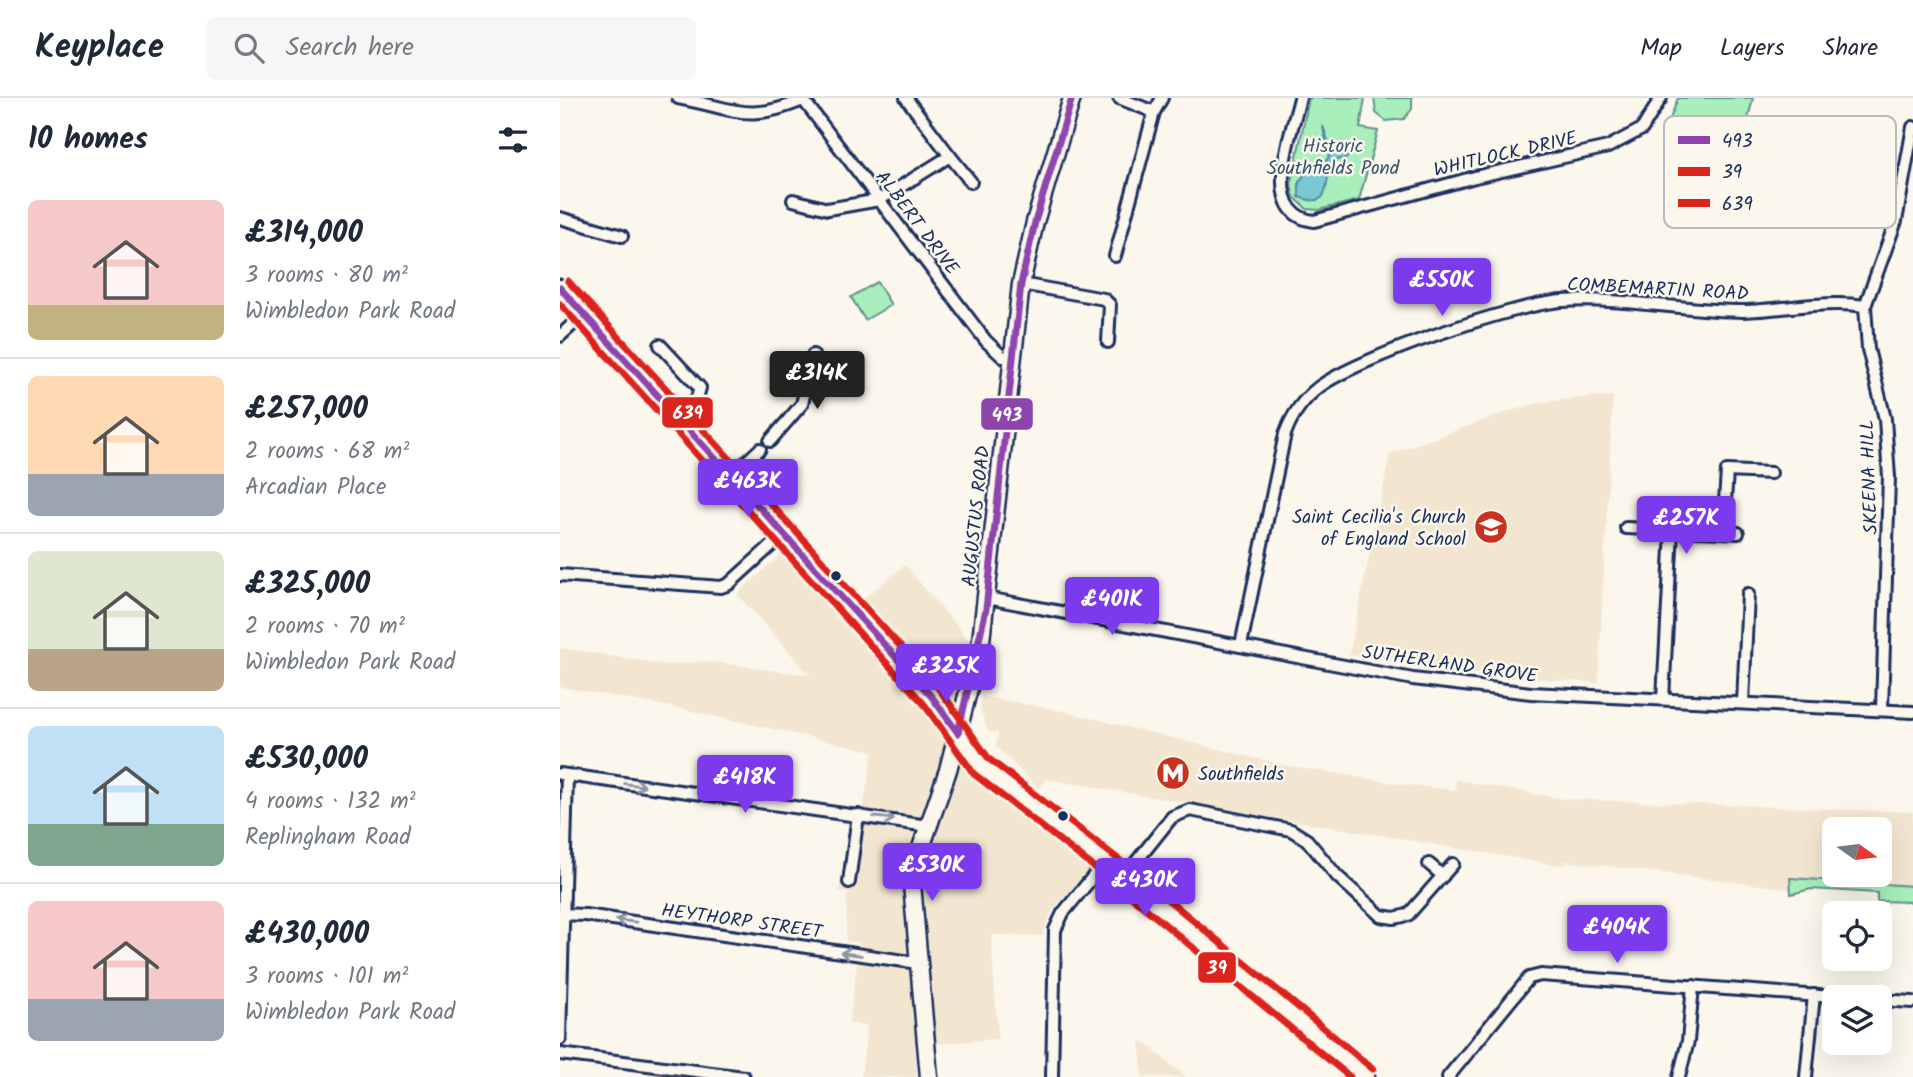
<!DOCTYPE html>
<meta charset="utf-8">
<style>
:root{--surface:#fff;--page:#f6f6f7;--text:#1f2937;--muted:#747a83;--line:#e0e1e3;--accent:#7c3aed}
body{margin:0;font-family:Kalam,sans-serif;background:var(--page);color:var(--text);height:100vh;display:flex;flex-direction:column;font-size:26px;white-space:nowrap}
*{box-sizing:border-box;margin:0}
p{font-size:23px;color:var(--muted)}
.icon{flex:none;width:38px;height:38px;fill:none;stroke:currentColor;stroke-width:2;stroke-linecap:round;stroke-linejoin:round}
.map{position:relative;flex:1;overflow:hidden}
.panel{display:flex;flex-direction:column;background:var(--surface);width:560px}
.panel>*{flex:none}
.needle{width:46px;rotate:104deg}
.buttons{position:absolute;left:1262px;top:719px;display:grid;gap:14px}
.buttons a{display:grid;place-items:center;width:70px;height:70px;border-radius:10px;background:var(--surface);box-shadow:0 7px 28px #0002;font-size:35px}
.price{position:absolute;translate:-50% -60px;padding:0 16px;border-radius:7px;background:var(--accent);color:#fff;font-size:23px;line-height:46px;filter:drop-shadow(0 2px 4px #0008)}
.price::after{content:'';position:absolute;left:50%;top:42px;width:21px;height:16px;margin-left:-10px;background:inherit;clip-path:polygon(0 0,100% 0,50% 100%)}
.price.on{background:#222;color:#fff}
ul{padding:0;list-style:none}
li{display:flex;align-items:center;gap:21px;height:175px;padding:0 28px}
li+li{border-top:2px solid var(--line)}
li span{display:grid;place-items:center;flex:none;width:196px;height:140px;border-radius:10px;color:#555}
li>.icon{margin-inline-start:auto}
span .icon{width:84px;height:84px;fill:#fffc;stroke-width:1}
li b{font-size:30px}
h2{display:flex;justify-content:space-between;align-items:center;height:84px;padding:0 28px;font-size:30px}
header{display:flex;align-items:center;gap:42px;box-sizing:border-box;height:98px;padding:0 35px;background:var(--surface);border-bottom:2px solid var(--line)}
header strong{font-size:33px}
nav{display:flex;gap:38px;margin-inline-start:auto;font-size:24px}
.search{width:490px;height:63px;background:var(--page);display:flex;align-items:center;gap:18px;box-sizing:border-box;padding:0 24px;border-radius:10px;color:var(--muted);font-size:26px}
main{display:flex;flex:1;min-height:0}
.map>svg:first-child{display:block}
.built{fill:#f3e6d1;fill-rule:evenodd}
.green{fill:#a8efbc;stroke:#628f8d;stroke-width:2}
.water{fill:#79c9d4;stroke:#538ba5;stroke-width:2}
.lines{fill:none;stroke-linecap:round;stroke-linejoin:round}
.street-casing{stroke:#1b2f5e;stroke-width:16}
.secondary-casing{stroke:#1b2f5e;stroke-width:21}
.street{stroke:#fbf7ec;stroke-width:10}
.secondary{stroke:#fbf7ec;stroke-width:16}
.bus-1-casing{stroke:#fbf7ec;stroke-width:12}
.bus-2-casing{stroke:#fbf7ec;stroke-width:12}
.bus-3-casing{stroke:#fbf7ec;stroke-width:12}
.bus-1{stroke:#8e44ad;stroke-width:7}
.bus-2{stroke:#dc241f;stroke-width:7}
.bus-3{stroke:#dc241f;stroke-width:7}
.oneway{stroke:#8b93a5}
.bus-dot{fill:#1b2f5e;stroke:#fbf7ec;stroke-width:2.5}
.labels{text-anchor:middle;stroke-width:5;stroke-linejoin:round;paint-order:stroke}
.park-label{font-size:19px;fill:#375571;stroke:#fbf7ec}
.street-label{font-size:19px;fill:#1b2f5e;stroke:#fbf7ec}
.poi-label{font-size:19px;fill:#1b2f5e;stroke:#fbf7ec;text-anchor:end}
.key{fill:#fbf7ec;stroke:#b8bbc1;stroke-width:2}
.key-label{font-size:19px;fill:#1b2f5e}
.line-badge{stroke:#fbf7ec;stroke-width:2.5}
.badge-label{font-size:19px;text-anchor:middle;font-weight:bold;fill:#fff}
</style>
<header>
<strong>Keyplace</strong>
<div class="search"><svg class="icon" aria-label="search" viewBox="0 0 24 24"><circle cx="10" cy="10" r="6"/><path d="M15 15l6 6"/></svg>Search here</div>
<nav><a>Map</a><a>Layers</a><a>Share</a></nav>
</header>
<main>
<section class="panel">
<h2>10 homes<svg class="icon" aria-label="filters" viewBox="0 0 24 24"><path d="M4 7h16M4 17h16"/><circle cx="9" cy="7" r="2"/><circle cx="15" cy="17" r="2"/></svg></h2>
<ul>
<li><span style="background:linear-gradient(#f6c9c9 75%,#c2b280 0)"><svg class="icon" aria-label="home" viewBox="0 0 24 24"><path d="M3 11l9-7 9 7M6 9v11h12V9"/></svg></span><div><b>£314,000</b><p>3 rooms · 80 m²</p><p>Wimbledon Park Road</p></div></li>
<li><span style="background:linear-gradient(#ffd9b3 70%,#9aa5b1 0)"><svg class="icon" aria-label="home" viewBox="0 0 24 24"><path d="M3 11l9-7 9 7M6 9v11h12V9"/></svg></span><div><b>£257,000</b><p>2 rooms · 68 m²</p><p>Arcadian Place</p></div></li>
<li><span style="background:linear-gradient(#dfe7d0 70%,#b9a48a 0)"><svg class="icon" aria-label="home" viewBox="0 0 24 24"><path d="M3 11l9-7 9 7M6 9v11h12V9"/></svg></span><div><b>£325,000</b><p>2 rooms · 70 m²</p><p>Wimbledon Park Road</p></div></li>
<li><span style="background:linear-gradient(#bfe0f5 70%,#7fa58c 0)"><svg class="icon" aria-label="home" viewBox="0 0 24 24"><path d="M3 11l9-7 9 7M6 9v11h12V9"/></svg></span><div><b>£530,000</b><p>4 rooms · 132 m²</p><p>Replingham Road</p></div></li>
<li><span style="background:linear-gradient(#f6c9c9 70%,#9aa5b1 0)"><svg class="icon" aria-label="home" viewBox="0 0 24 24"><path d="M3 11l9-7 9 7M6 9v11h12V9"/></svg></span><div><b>£430,000</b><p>3 rooms · 101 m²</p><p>Wimbledon Park Road</p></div></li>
</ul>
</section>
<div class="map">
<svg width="1353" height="979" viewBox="0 0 1353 979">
<rect width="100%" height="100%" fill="#fbf7ec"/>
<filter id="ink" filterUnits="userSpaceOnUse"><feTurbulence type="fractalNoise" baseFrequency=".0143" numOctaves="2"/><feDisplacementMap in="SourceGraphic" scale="14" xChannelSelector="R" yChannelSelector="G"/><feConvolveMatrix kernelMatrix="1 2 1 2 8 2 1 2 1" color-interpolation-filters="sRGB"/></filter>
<g filter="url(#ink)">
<g class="built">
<path d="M1037,298H1053L1038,585L912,576L789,557L830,356L947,314L978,305Z"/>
<path d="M226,452L285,516L345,467L413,547L401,593L390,603L383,602L379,622L386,648L384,662L404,669L421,680L533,769L493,811L482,838L431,837L438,941L355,947L357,979H301L307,928L289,925L300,845L286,843L287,795L279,794L280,784L286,785L300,728L313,653L117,610L0,589V550L107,567L142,563L250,577L177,496Z"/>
<path d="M421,598L498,612L723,667L840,686L895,692L896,682L1003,701L1353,714V788L1230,780L1229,791L1006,763L1005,767H996L485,681L479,691L436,648L438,634H428L420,611ZM1274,732H1320V777H1274Z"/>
<path d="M580,941L621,975L626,979H582Z"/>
</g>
<g class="green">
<path d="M749,0H805L800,30L818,33L799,102L759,112L747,111L734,99L731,87Z"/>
<path d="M814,0H852V11L844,21L826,23L816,15Z"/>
<path d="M1118,0H1193L1184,37L1110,21Z"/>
<path d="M317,184L331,207L305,222L291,199Z"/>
<path d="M1230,780L1353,788V804L1317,803V795L1251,791L1231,796Z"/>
</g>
<path class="water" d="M763,28L769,45L774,50L792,49L787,60L773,63C762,81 775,113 739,99V84C746,69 766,72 770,55L766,48Z"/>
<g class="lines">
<g class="street-casing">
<g id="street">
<path d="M118,0C174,10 186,26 243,2"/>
<path d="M242,0L426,243L443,259L452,260"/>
<path d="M559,0L594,14"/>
<path d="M740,0C732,35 699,116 754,123L915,79L1048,49L1082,31L1101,0"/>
<path d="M390,58L411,84"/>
<path d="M233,102L268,111L319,102L390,58L346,0"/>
<path d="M0,120L62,138"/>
<path d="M555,158L594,14L602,0"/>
<path d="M461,186L544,201L550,207L548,244"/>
<path d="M0,238L24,216"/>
<path d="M100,247L140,290L137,300L119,319"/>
<path d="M210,343L242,306L253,257"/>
<path d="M172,377L200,351"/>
<path d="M1066,430L1112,432"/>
<path d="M1163,434L1178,435"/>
<path d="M0,477L161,489L169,486L225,435"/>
<path d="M427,500L853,581L971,595L1353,614"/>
<path d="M681,547L725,336C732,317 742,302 759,289C798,260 953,206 1003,203C1063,199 1123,213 1183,213C1223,212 1265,202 1305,208"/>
<path d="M1103,601L1112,432L1163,434L1167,373L1211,375"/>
<path d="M1183,605L1188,496"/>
<path d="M1322,612L1329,379L1325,321L1308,251L1305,208L1336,123L1353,29"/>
<path d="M0,676L368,728"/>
<path d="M869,766L883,778"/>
<path d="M564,779L612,719L630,712L731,732L747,742L777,778L821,818L834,820L848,817L893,766"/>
<path d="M289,784L298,717"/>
<path d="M0,816L25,817L358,865"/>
<path d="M1320,902L1353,904"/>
<path d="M0,941L7,677"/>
<path d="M0,956L184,979"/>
<path d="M492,979L495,832L503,815L545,764"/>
<path d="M888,979L969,880L981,877L1286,900"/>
<path d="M1119,979L1128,943L1133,888"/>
<path d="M1246,979L1254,897"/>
</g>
</g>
<g class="secondary-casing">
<g id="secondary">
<path d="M0,190L372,599L421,668L564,779L806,979"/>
<path d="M369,979L352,786L354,770L388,672L421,543L461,186L475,124L512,0"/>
</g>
</g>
<use href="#street" class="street"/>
<use href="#secondary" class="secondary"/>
<g class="bus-1-casing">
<g id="bus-1">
<path d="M0,190L372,599L398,635"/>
<path d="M398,635L426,511L461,186L475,124L512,0"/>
</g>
</g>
<g class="bus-2-casing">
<path id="bus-2" d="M0,206L364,606L414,676L557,787L790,979"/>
</g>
<g class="bus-3-casing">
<path id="bus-3" d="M8,183L380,592L429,661L571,771L813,971"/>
</g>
<use href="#bus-1" class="bus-1"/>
<use href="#bus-2" class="bus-2"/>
<use href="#bus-3" class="bus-3"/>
</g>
<defs><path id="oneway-shaft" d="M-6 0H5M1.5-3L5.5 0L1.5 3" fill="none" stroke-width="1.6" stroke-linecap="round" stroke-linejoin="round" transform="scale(1.75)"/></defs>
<g class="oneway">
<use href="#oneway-shaft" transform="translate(75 687) rotate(8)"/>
<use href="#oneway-shaft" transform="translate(324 720) rotate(7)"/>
<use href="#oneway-shaft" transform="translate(66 823) rotate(-172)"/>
<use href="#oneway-shaft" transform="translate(291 856) rotate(-172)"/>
</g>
</g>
<defs>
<g id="school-disc" transform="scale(1.75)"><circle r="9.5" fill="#c8321e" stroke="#fbf7ec"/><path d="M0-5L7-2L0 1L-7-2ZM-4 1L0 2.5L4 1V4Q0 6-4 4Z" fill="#fff"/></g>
<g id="metro-disc" transform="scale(1.75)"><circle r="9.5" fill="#c8321e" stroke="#fbf7ec"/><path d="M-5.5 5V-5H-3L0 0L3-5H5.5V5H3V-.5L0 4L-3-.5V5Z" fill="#fff"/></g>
</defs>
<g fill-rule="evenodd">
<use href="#school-disc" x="931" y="429"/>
<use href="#metro-disc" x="613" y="675"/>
</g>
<g class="bus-dot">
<circle cx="276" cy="478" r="6"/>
<circle cx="503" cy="718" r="6"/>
</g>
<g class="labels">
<g class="park-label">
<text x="773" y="54">Historic<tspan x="773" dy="22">Southfields Pond</tspan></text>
</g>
<g class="street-label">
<text transform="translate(945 55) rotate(-13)" y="7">WHITLOCK DRIVE</text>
<text transform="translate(358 124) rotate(53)" y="7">ALBERT DRIVE</text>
<text transform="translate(1098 190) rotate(3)" y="7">COMBEMARTIN ROAD</text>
<text transform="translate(1308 379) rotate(-92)" y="7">SKEENA HILL</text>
<text transform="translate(415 418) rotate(-84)" y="7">AUGUSTUS ROAD</text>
<text transform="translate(890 565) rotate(8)" y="7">SUTHERLAND GROVE</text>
<text transform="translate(182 822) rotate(8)" y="7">HEYTHORP STREET</text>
</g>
<g class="poi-label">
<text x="906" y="425">Saint Cecilia's Church<tspan x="906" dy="22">of England School</tspan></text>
<text x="638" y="682" text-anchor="start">Southfields</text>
</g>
</g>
<rect x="1104" y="18" width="232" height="112" rx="10" class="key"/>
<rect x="1118" y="38" width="32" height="8" fill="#8e44ad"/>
<rect x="1118" y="69" width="32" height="9" fill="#dc241f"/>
<rect x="1118" y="101" width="32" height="8" fill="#dc241f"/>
<g class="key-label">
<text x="1162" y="49">493</text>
<text x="1162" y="80">39</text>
<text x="1162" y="112">639</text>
</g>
<g class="line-badge">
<rect x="101" y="298" width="53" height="33" rx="7" fill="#dc241f"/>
<rect x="420" y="299" width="54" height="34" rx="7" fill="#8e44ad"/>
<rect x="637" y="853" width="40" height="33" rx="7" fill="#dc241f"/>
</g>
<g class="badge-label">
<text x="128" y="321">639</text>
<text x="447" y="323">493</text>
<text x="657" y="876">39</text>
</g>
</svg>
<div class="buttons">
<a><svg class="needle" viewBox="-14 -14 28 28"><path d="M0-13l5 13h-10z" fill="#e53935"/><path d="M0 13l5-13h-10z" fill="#747a83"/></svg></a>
<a><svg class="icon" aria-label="locate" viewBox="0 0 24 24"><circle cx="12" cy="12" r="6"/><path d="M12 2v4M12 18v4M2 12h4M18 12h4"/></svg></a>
<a><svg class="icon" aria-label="layers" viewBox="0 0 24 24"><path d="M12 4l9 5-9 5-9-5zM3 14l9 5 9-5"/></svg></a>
</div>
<b class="price" style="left:882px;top:220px">£550K</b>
<b class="price on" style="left:257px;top:313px">£314K</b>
<b class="price" style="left:188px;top:421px">£463K</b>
<b class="price" style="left:1126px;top:458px">£257K</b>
<b class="price" style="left:552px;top:539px">£401K</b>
<b class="price" style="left:386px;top:606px">£325K</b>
<b class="price" style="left:185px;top:717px">£418K</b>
<b class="price" style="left:372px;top:805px">£530K</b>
<b class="price" style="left:585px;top:820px">£430K</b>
<b class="price" style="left:1057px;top:867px">£404K</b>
</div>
</main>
